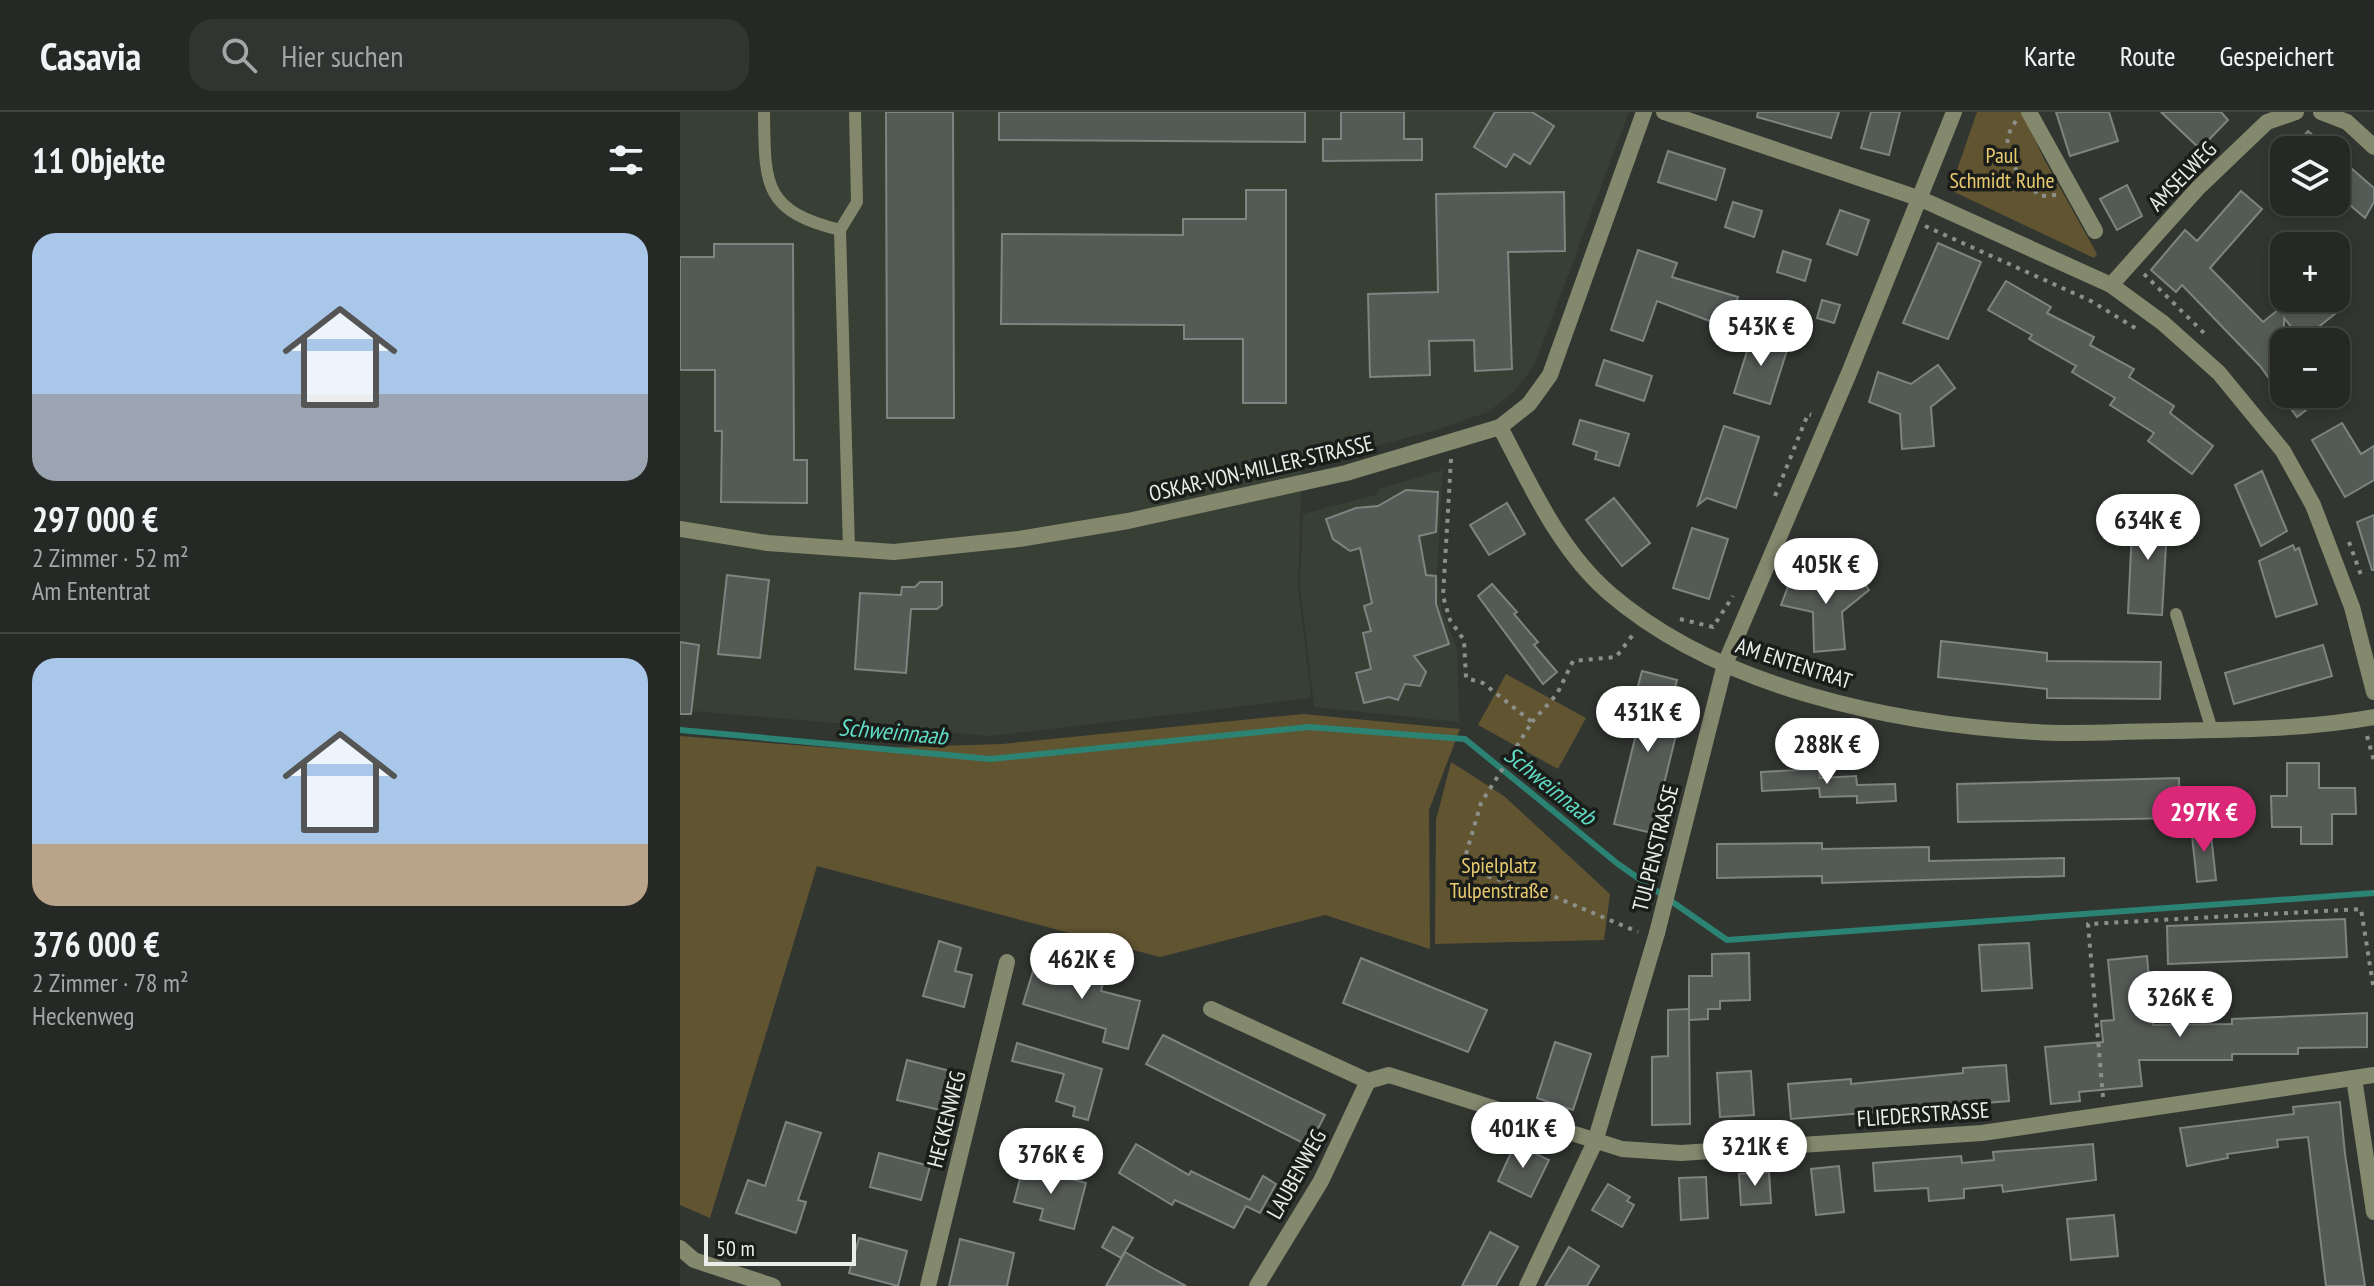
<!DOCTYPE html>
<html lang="de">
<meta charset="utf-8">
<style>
:root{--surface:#262825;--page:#323432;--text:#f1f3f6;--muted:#a4a6a7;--line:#424442;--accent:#db2777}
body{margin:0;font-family:"PT Sans Narrow",sans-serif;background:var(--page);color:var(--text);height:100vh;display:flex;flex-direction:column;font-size:30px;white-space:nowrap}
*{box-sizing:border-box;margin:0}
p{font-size:26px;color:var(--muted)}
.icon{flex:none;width:44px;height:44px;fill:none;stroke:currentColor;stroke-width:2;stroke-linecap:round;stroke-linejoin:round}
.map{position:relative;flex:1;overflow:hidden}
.panel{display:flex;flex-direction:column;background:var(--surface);width:680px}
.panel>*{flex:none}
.buttons{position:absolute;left:1590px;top:24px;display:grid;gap:16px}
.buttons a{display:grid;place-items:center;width:80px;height:80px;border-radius:16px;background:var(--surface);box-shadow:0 4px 12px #0003,0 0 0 2px var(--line);font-size:40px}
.scale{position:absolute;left:24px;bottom:20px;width:152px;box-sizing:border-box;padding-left:8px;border:4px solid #eaede9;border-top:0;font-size:22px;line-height:28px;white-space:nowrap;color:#eaede9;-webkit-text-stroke:6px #1b1d1b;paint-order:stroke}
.price{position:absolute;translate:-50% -68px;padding:0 18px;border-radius:28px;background:#fff;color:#222;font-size:26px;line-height:52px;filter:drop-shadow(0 2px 4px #0008)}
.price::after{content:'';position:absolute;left:50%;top:48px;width:24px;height:18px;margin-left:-12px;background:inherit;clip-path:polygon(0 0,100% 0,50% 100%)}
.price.active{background:var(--accent);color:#fff}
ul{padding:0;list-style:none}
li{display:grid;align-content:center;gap:16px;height:424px;padding:0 32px}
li+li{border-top:2px solid var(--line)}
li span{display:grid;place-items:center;height:248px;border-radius:24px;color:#555}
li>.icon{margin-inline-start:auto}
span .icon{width:144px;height:144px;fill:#fffc;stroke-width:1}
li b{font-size:34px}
h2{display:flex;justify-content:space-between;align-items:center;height:96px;padding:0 32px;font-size:34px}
header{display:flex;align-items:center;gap:48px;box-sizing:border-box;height:112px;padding:0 40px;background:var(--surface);border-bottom:2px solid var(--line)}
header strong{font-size:38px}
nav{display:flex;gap:44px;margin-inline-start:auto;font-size:28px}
.search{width:560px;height:72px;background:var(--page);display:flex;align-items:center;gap:20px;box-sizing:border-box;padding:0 28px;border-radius:24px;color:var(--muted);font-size:30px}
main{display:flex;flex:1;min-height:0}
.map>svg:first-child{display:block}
.built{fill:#383f35}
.green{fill:#605431}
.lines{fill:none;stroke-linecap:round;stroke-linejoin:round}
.stream{stroke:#2b8374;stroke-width:6}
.building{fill:#545a56;stroke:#7e8580;stroke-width:2}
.path{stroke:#8c908b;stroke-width:4;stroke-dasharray:4 6;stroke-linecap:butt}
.service{stroke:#84886d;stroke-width:12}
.minor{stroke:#84886d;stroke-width:16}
.tertiary{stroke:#84886d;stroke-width:16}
.labels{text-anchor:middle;stroke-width:7;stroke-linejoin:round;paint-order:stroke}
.park-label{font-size:22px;fill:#e8ca6f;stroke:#1b1d1b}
.street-label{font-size:22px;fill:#eaede9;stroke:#1b1d1b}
.water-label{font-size:24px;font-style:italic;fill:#60dcc5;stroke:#1b1d1b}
</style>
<header>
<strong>Casavia</strong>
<div class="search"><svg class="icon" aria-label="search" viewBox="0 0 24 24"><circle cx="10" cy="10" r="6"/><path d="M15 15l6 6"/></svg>Hier suchen</div>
<nav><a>Karte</a><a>Route</a><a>Gespeichert</a></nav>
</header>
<main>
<section class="panel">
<h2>11 Objekte<svg class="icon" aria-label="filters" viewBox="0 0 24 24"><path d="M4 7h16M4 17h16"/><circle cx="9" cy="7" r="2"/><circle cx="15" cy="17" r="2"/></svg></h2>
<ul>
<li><span style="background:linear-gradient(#a9c7e8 65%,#9aa5b1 0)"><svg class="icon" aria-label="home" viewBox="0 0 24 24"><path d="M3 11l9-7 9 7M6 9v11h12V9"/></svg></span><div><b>297 000 €</b><p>2 Zimmer · 52 m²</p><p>Am Ententrat</p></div></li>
<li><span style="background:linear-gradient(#a9c7e8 75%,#b9a48a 0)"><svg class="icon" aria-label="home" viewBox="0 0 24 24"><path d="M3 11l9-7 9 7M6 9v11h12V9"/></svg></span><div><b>376 000 €</b><p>2 Zimmer · 78 m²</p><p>Heckenweg</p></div></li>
</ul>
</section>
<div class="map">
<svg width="1694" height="1174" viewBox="0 0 1694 1174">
<rect width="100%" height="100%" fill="#323631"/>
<g class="built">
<path d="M0,0H949L854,254L834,280L808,300L756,318L622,354L618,473L631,586L311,624L0,598Z"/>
<path d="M763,358L757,462L762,499L777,537L779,610L634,595L620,472L623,402L695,383L701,376Z"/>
</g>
<g class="green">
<path d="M1297,0H1342L1364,47L1417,142L1414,146L1270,78Z"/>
<path d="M826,562L906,606L878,657L798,613Z"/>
<path d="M623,602L780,617L749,698L750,837L645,803L480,845L137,754L30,1106L0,1093V624L167,637L322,632Z"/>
<path d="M771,650L824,684L930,782L924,828L755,832L756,708Z"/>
</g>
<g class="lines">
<path class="stream" d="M0,618L310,647L629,615L785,627L938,752L1047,828L1694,781"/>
</g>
<g class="building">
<path d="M206,0H273L274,306H207Z"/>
<path d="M319,0H625V30L319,28Z"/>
<path d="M661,0H724V27H742V48L643,49V27H661Z"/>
<path d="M815,0H852L874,14L850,52L834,42L826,55L794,35Z"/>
<path d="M1078,0H1159L1151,26L1077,5Z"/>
<path d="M1191,0H1220L1209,43L1181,36Z"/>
<path d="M1376,0H1429L1438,29L1390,44Z"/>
<path d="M1481,0H1541L1548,8L1520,37Z"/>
<path d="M1628,19L1650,38H1612Z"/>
<path d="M988,39L1045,57L1036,88L978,70Z"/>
<path d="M1656,43L1694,76V90L1685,106L1656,81Z"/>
<path d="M1447,73L1462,104L1437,118L1420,87Z"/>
<path d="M566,78H606V291H563V227H504V213L321,212L322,122L503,123V107H566Z"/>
<path d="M1561,79L1582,97L1530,156L1583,210L1613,186H1652L1661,197L1622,228L1604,206V282H1647L1617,305L1580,254L1502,173L1496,180L1471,158L1505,118L1517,129Z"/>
<path d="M884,80L885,139L828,140L832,257L795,259L794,228L749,229L750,263L690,265L688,182L758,180L756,82Z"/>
<path d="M1053,90L1082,99L1074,125L1045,115Z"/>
<path d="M1160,98L1189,108L1177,143L1147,132Z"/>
<path d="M1258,131L1301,150L1268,227L1223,211Z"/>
<path d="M34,132H113L114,348H127V391L41,390L42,319H35V258H0V145H34Z"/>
<path d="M958,138L997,151L992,165L1058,185L1048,216L977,189L963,229L931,218Z"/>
<path d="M1103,139L1131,148L1125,169L1097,160Z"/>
<path d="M1326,169L1371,195L1367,201L1414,225L1410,233L1454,257L1449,265L1494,294L1490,301L1533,334L1512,362L1468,329L1474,321L1430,293L1435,286L1392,260L1396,254L1349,227L1352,223L1308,198Z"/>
<path d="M1142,188L1160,193L1154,211L1137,206Z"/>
<path d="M1073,220L1109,232L1090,292L1054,281Z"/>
<path d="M924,248L972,264L964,289L916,273Z"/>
<path d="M1258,253L1275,276L1251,295L1254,334L1222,337L1220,302L1189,290L1198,260L1231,272Z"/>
<path d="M900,308L949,322L939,354L915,347L917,340L893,332Z"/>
<path d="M1662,311L1681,342L1694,334V368L1665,385L1632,328Z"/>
<path d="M1044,314L1079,325L1056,396L1027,386L1018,393Z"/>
<path d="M1582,359L1607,419L1581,434L1555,373Z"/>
<path d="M726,378L758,380L756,420L739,424L746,463L756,464V492L769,532L734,544L746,560L740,574L725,572L718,588L709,585L684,591L676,561L691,557L683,521L691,519L684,494L692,491L680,436L670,439L653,427L646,407L676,396L698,394Z"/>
<path d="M934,386L970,431L942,454L906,408Z"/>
<path d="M827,391L845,422L809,443L790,413Z"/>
<path d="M1453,397L1488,399L1482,503L1448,501Z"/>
<path d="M1694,403V458H1692L1677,410Z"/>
<path d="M1012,416L1048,427L1029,487L993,476Z"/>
<path d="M1613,433L1615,438L1619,436L1637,492L1596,505L1579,449Z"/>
<path d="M1173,456L1189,478L1162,500L1165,537L1134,540L1133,500L1101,493L1113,462L1144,476Z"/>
<path d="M47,463L89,468L80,546L38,542Z"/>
<path d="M240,470H262V493L257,497H231L226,561L175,557L180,481L221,483L222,475H235Z"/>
<path d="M812,472L837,500L834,502L858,530L854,533L877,560L863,572L798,484Z"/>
<path d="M1261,529L1367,541V549L1481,550L1480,587L1367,586V577L1258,565Z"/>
<path d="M0,530L19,533L11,602H0Z"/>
<path d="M1643,533L1652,564L1554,592L1545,561Z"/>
<path d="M962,559L997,568L984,621L996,623L972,721L934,712L958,614L948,612Z"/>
<path d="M1607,651H1639V676H1675L1676,702H1652V732H1621V715H1592L1591,684H1607Z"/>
<path d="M1139,657L1140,666L1176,664L1177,673L1215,672L1216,689L1177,691V684L1140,685L1139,676L1082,679L1081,660Z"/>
<path d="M1499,666L1500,706L1278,710L1277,672Z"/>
<path d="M1530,713L1536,768L1517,770L1511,715Z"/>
<path d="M1142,731V737L1249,735V749L1384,746V764L1142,771V764L1037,766V732Z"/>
<path d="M1665,807L1667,845L1488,852L1487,814Z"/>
<path d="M259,829L281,836L275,859L292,863L284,895L243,884Z"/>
<path d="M1349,831L1352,876L1302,879L1299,833Z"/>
<path d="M1069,841L1070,888L1040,889V897H1028V907L1009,908V864H1032V842Z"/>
<path d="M1467,844L1473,913L1552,912V907L1687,901V935L1618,936V942H1552V948H1459L1462,974L1399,980L1400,989L1371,992L1365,935L1423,930L1421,909L1434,908L1428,848Z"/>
<path d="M357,846L424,867L421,879L460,889L448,937L423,930L426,917L343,892Z"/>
<path d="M681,846L807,898L788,940L663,891Z"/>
<path d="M1009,897L1010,1012L972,1013V945L988,944V898Z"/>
<path d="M483,923L645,1003L629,1034L466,952Z"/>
<path d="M875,930L911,942L893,998L857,986Z"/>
<path d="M337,931L422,957L408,1008L393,1004L395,995L376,989L384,962L332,949Z"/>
<path d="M227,948L274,960L264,999L217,988Z"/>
<path d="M1326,953L1329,989L1111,1007L1108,972L1171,967V972L1283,961V956Z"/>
<path d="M1071,959L1074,1003L1040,1005L1037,961Z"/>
<path d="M1660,990L1665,1042L1685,1174H1646L1628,1025L1597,1028L1598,1035L1547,1042L1548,1046L1507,1054L1500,1016L1614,1002L1613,995Z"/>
<path d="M106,1010L141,1021L118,1088L126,1090L116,1121L56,1101L68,1068L85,1074Z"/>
<path d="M456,1032L509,1063L511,1059L570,1088L583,1064L596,1072L580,1101L566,1094L554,1116L495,1088L492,1093L439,1061Z"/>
<path d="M835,1032L869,1048L851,1085L818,1069Z"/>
<path d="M1413,1032L1416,1068L1323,1080L1322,1073L1284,1077V1086L1249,1089L1248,1076L1195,1079L1193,1051L1281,1044L1282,1051L1314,1048L1313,1040Z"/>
<path d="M199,1041L250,1054L241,1088L190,1075Z"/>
<path d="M1159,1054L1164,1100L1136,1103L1131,1057Z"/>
<path d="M343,1055L406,1071L394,1117L360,1108L363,1097L334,1090Z"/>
<path d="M1089,1060L1091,1091L1061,1093L1059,1062Z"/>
<path d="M1026,1065L1028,1106L1001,1108L999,1066Z"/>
<path d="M928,1072L950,1085L947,1089L954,1093L942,1115L912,1098Z"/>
<path d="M1434,1103L1438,1144L1391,1148L1387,1107Z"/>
<path d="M433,1115L453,1126L441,1146L422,1135Z"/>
<path d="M810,1120L838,1135L816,1174H782Z"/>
<path d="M179,1126L227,1139L218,1174L169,1161Z"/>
<path d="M280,1127L334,1141L327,1174H269Z"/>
<path d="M889,1135L919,1154L907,1174H865Z"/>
<path d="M445,1140L476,1158L506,1174H426Z"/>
</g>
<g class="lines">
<g class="path">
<path d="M1336,9C1314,38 1339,64 1360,84L1377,83"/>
<path d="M1245,114L1411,189L1460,219"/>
<path d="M1464,162L1524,221"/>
<path d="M771,347L763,484L770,508L784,528L786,566L803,571L852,610L801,691L784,749L799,762L861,779L958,820"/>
<path d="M1095,384L1128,302L1131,303"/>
<path d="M1669,430L1681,463"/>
<path d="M1000,507L1033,515L1053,484"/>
<path d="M852,610L877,582L893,549L936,545L955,520"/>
<path d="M1687,624L1694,649"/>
<path d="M1423,985L1408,812L1681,797L1694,879"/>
</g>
<g class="service">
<path d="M84,0C85,71 82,99 160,118"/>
<path d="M169,437L160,118L177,90L175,0"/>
<path d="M1496,502L1532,618"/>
</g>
<g class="minor">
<path d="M984,0L1241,87"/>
<path d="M1349,0L1415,119"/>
<path d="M1641,0L1667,10L1694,35"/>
<path d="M1431,173L1518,76L1587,10L1616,0"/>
<path d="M820,315C850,372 879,438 929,481C1039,576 1213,612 1355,620C1399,623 1444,619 1488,619C1556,618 1627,617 1694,605"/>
<path d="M0,417L87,431L214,440L339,427L448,409L666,361L820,315L849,292L870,263L964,0"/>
<path d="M977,821L993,758"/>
<path d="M531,897L688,969L709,963L942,1037L1001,1041L1302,1021L1694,963"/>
<path d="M1674,966L1694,1100"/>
<path d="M0,1136L14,1148L93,1174"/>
<path d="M248,1174L327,850"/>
<path d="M577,1174L641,1069L688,969"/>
</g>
<g class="tertiary">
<path d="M1241,87L1431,173L1483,211L1539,261L1603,339L1633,393L1672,495L1694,580"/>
<path d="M993,758L1045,552L1169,261L1274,0"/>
<path d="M847,1174L915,1030L977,821"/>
</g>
</g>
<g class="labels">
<g class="park-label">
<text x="1322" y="51">Paul<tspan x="1322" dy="25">Schmidt Ruhe</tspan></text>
<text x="819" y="761">Spielplatz<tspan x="819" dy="25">Tulpenstraße</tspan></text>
</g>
<g class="street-label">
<text transform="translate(1502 64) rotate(-46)" y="8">AMSELWEG</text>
<text transform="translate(581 356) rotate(-13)" y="8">OSKAR-VON-MILLER-STRASSE</text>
<text transform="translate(1114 551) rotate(18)" y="8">AM ENTENTRAT</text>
<text transform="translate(975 736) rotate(-76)" y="8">TULPENSTRASSE</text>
<text transform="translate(1243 1002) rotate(-4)" y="8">FLIEDERSTRASSE</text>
<text transform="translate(266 1007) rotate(-76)" y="8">HECKENWEG</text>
<text transform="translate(616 1062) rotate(-61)" y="8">LAUBENWEG</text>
</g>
<g class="water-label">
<text transform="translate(213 620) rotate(5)" y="8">Schweinnaab</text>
<text transform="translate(870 674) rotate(39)" y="8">Schweinnaab</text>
</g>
</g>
</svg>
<div class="buttons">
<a><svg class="icon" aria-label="layers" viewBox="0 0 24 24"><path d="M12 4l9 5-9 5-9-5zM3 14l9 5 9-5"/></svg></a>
<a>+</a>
<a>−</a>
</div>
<div class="scale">50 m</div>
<b class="price" style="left:1081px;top:256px">543K €</b>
<b class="price" style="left:1468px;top:450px">634K €</b>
<b class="price" style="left:1146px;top:494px">405K €</b>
<b class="price" style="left:968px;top:642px">431K €</b>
<b class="price" style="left:1147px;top:674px">288K €</b>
<b class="price active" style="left:1524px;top:742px">297K €</b>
<b class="price" style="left:402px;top:889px">462K €</b>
<b class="price" style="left:1500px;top:927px">326K €</b>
<b class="price" style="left:843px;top:1058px">401K €</b>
<b class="price" style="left:1075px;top:1076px">321K €</b>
<b class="price" style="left:371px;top:1084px">376K €</b>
</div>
</main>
